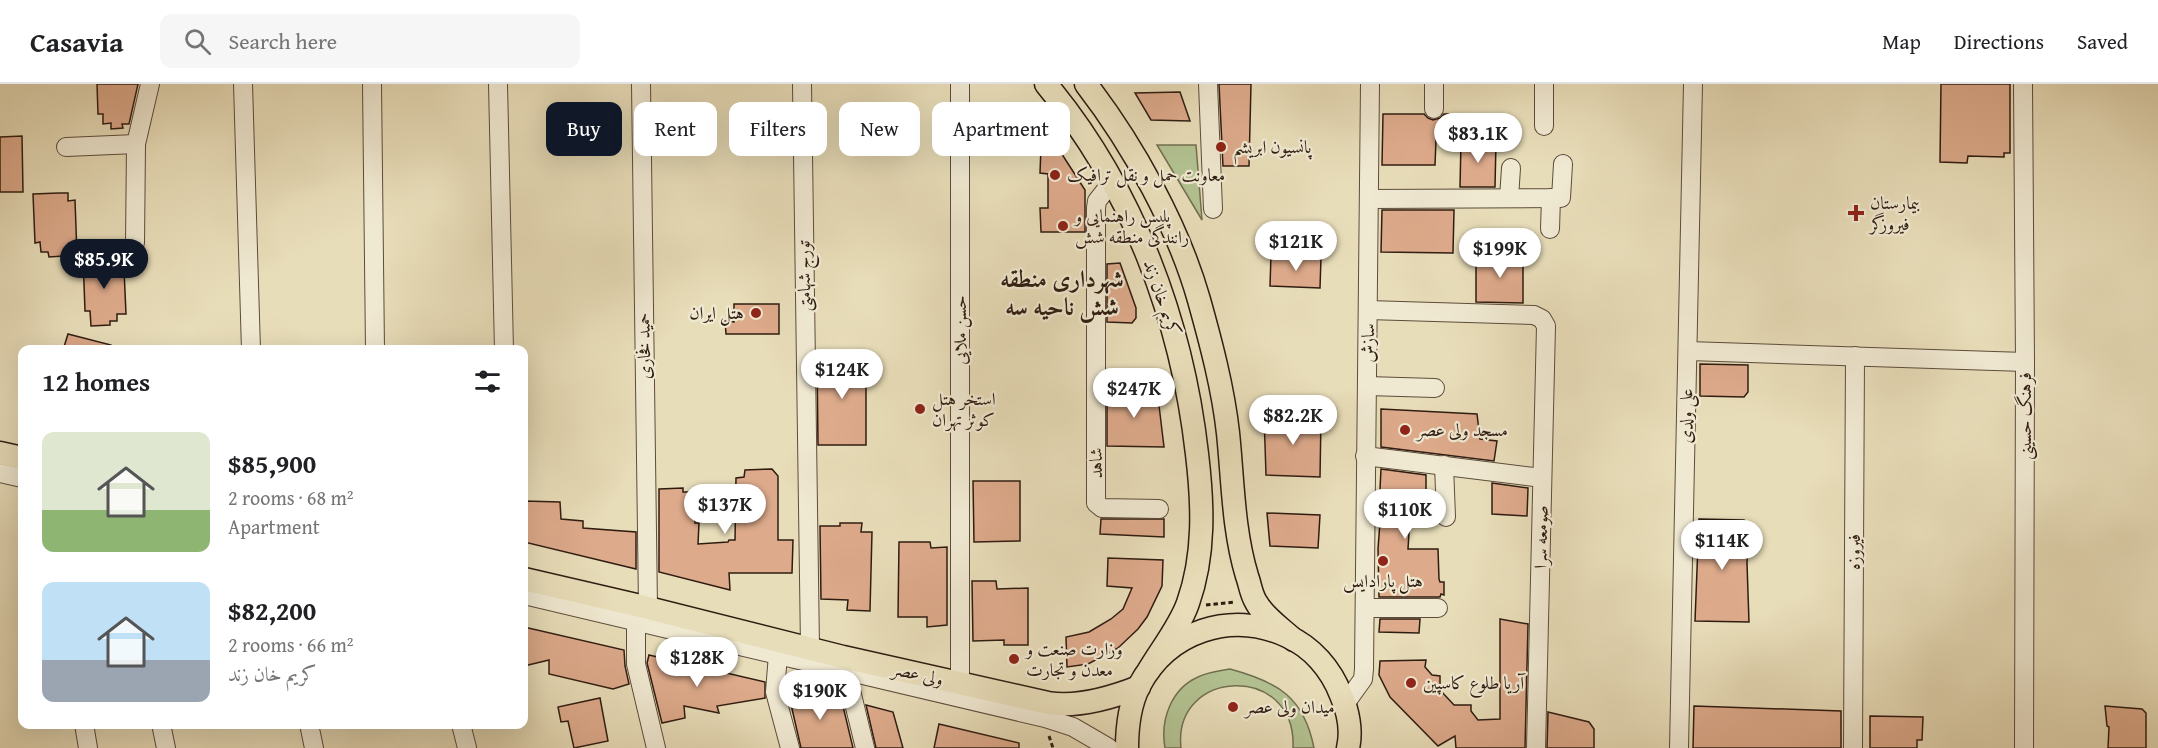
<!DOCTYPE html>
<meta charset="utf-8">
<style>
:root{--surface:#fff;--page:#f6f6f6;--text:#202124;--muted:#757577;--line:#e0e0e0;--accent:#111827}
body{margin:0;font-family:"Gentium Book Plus",Amiri,serif;background:var(--page);color:var(--text);height:100vh;display:flex;flex-direction:column;font-size:22px;white-space:nowrap}
*{box-sizing:border-box;margin:0}
p{font-size:20px;color:var(--muted)}
.icon{flex:none;width:33px;height:33px;fill:none;stroke:currentColor;stroke-width:2;stroke-linecap:round;stroke-linejoin:round}
.map{position:relative;flex:1;overflow:hidden}
.details{position:absolute;left:18px;top:261px;width:510px;height:384px;display:flex;flex-direction:column;background:var(--surface);border-radius:12px;box-shadow:0 6px 24px #0002}
.details>*{flex:none}
.guide{position:absolute;left:546px;top:18px;width:570px;height:54px;display:flex;gap:12px}
.price{position:absolute;translate:-50% -51px;padding:0 14px;border-radius:21px;background:#fff;color:#222;font-size:20px;line-height:39px;filter:drop-shadow(0 2px 3px #0008)}
.price::after{content:'';position:absolute;left:50%;top:36px;width:18px;height:14px;margin-left:-9px;background:inherit;clip-path:polygon(0 0,100% 0,50% 100%)}
.price.active{background:var(--accent);color:#fff}
ul{padding:0;list-style:none}
li{display:flex;align-items:center;gap:18px;height:150px;padding:0 24px}
li span{display:grid;place-items:center;flex:none;width:168px;height:120px;border-radius:12px;color:#555}
li>.icon{margin-inline-start:auto}
span .icon{width:72px;height:72px;fill:#fffc;stroke-width:1}
li b{font-size:26px}
h2{display:flex;justify-content:space-between;align-items:center;height:72px;padding:0 24px;font-size:26px}
.tag{padding:0 21px;border-radius:12px;background:var(--surface);box-shadow:0 6px 24px #0002;font-size:21px;line-height:54px}
.tag.active{background:var(--accent);color:#fff}
header{display:flex;align-items:center;gap:36px;box-sizing:border-box;height:84px;padding:0 30px;background:var(--surface);border-bottom:2px solid var(--line)}
header strong{font-size:28px}
nav{display:flex;gap:33px;margin-inline-start:auto;font-size:21px}
.search{width:420px;height:54px;background:var(--page);display:flex;align-items:center;gap:15px;box-sizing:border-box;padding:0 21px;border-radius:12px;color:var(--muted);font-size:22px}
.map>svg:first-child{display:block}
.green{fill:#b3c291;stroke:#716f51;stroke-width:1.5}
.building{fill:#ddaa8b;stroke:#2f1c11;stroke-width:1.5}
.lines{fill:none;stroke-linecap:round;stroke-linejoin:round}
.minor-casing{stroke:#5d4c3b;stroke-width:20}
.major-casing{stroke:#2f1c11;stroke-width:25}
.path{stroke:#2f1c11;stroke-width:3;stroke-dasharray:4.5 3;stroke-linecap:butt}
.minor{stroke:#f0e9d2;stroke-width:18}
.major{stroke:#e8ddb9;stroke-width:22}
.poi-dot{fill:#8f2418;stroke:#f0e9d2;stroke-width:2}
.labels{text-anchor:middle;stroke-width:4.5;stroke-linejoin:round;paint-order:stroke}
.poi-label{font-size:18px;fill:#2f1c11;stroke:#f0e9d2;text-anchor:start}
.street-label{font-size:18px;fill:#2f1c11;stroke:#f0e9d2}
.district-label{font-size:24px;font-weight:bold;fill:#2f1c11;stroke:#f0e9d2}
</style>
<header>
<strong>Casavia</strong>
<div class="search"><svg class="icon" aria-label="search" viewBox="0 0 24 24"><circle cx="10" cy="10" r="6"/><path d="M15 15l6 6"/></svg>Search here</div>
<nav><a>Map</a><a>Directions</a><a>Saved</a></nav>
</header>
<div class="map">
<svg width="2158" height="664" viewBox="0 0 2158 664">
<rect width="100%" height="100%" fill="#e8ddb9"/>
<filter id="stains"><feTurbulence type="fractalNoise" baseFrequency=".00333" numOctaves="4"/><feColorMatrix values="0 0 0 0 .2 0 0 0 0 .09 0 0 0 0 .02 0 0 0 .5 -.17"/></filter>
<radialGradient id="worn" r=".72"><stop offset=".6" stop-color="#630" stop-opacity="0"/><stop offset="1" stop-color="#630" stop-opacity=".3"/></radialGradient>
<g class="green">
<path d="M1157,61H1196L1202,136Z"/>
<path d="M1230,585C1278,598 1304,613 1314,664H1293C1297,578 1172,584 1181,664H1165C1160,636 1171,605 1198,593C1208,588 1220,587 1230,585Z"/>
</g>
<g class="building">
<path d="M97,0H138L129,40H122L123,44L111,45V39L103,40V30H98Z"/>
<path d="M1219,0H1251L1249,82H1223Z"/>
<path d="M1941,0H2010V69H2004V73L1968,72L1967,79L1940,78Z"/>
<path d="M1180,8L1190,37L1151,36L1135,9Z"/>
<path d="M1383,30H1424L1428,34L1433,36L1440,34L1444,30H1449V56H1436L1435,81H1382Z"/>
<path d="M22,52L23,108H0V53Z"/>
<path d="M1461,57L1496,58L1495,103H1460Z"/>
<path d="M1041,63L1058,64L1085,106V148H1041L1040,124H1048V90L1040,89Z"/>
<path d="M59,109H68V117L75,116L77,171L49,173L48,168H41L40,158L35,159L33,110Z"/>
<path d="M1382,126H1454L1453,169L1381,168Z"/>
<path d="M1271,171L1321,173L1320,204L1270,202Z"/>
<path d="M1476,171H1523V219L1476,218Z"/>
<path d="M108,172V178H117L118,185H124L126,230H117V237H110V241L91,242L90,227H85L83,173Z"/>
<path d="M1120,179L1136,224V234L1132,239L1107,238V180Z"/>
<path d="M734,220H779V250H726L725,237L734,238Z"/>
<path d="M68,250L111,261V266H63Z"/>
<path d="M817,272H866V361H818Z"/>
<path d="M1700,280L1748,281V308L1744,313L1700,312Z"/>
<path d="M1157,305L1164,363L1107,362V306Z"/>
<path d="M1381,325L1477,330L1480,355L1497,357L1494,377L1381,363Z"/>
<path d="M1264,330L1321,334L1320,393L1266,391Z"/>
<path d="M772,385L778,392V456H793L792,489H729L730,506L659,488V405L683,404V408H694L695,439H699L698,460L728,458L729,456H735L736,394L744,393L745,386Z"/>
<path d="M1381,385L1426,391V435L1410,432L1408,465H1438L1439,495L1440,498H1444V511L1441,510L1440,513H1379L1378,465L1381,425H1379Z"/>
<path d="M973,397H1020V457L974,458Z"/>
<path d="M1492,399L1528,404L1527,432L1492,430Z"/>
<path d="M524,417L560,418L561,435L583,437V444L636,448V485L524,458Z"/>
<path d="M1267,429L1320,431L1318,464L1270,462Z"/>
<path d="M1101,435H1164V453L1100,450Z"/>
<path d="M1699,435L1744,436L1749,440L1747,479L1749,538L1695,537Z"/>
<path d="M840,439H862L861,448H872L870,527L847,526L848,516L821,515L820,442H840Z"/>
<path d="M899,458H930L931,464L947,463V541L927,543V533H898Z"/>
<path d="M1108,474L1163,476L1162,502L1147,533L1138,545L1118,564L1088,580L1067,583L1066,553L1089,548L1111,535L1123,525L1132,504L1107,502Z"/>
<path d="M972,497H996L997,505L1028,504V561H1004V556L973,557Z"/>
<path d="M1380,535H1420L1419,549L1379,548Z"/>
<path d="M1500,535L1528,540L1525,664H1456L1455,652L1438,662L1390,613L1379,591L1380,577L1426,576L1425,583L1432,591L1440,592V606L1454,621H1471V627L1478,636L1500,635Z"/>
<path d="M524,543L624,566L625,582L629,600L613,605L549,590V576L524,582Z"/>
<path d="M649,571L765,598V614L717,622L719,629L684,622L685,634L662,639L647,579Z"/>
<path d="M787,603L842,618L853,664H801Z"/>
<path d="M600,614L608,657L574,664L568,637L561,638L558,623Z"/>
<path d="M866,621L893,628L903,664H876Z"/>
<path d="M1694,622L1841,627V664H1693Z"/>
<path d="M2105,622L2142,625L2146,629V664H2108L2109,643L2107,642Z"/>
<path d="M1548,628L1589,638L1594,645V664H1547Z"/>
<path d="M1870,632L1923,633L1922,656H1917V664H1870Z"/>
<path d="M939,640L1019,659V664H934Z"/>
</g>
<g class="lines">
<g class="minor-casing">
<g id="minor">
<path d="M243,0L251,266"/>
<path d="M372,0L375,266"/>
<path d="M498,0L504,266"/>
<path d="M641,0L648,523"/>
<path d="M802,0L810,564"/>
<path d="M1208,0L1213,125"/>
<path d="M2023,0L2025,278L2024,664"/>
<path d="M1434,25V0"/>
<path d="M1544,42V0"/>
<path d="M66,63L136,60"/>
<path d="M1112,98L1097,117L1096,124V419L1102,424L1159,425"/>
<path d="M1509,114L1511,84"/>
<path d="M1369,115L1561,114L1563,80"/>
<path d="M1550,145L1551,114"/>
<path d="M135,159L136,60L150,0"/>
<path d="M1368,226L1534,231L1542,235L1546,242L1536,664"/>
<path d="M1688,267L2025,278"/>
<path d="M1367,302L1435,304"/>
<path d="M1365,372L1542,394"/>
<path d="M1444,381L1446,433"/>
<path d="M0,389L22,394"/>
<path d="M524,511L1045,634L1073,643L1109,664"/>
<path d="M1365,524H1438"/>
<path d="M636,527V580L656,664"/>
<path d="M779,558L775,608L790,664"/>
<path d="M844,578L865,664"/>
<path d="M960,599V0"/>
<path d="M1345,620L1363,595L1364,585L1370,0"/>
<path d="M84,640L88,664"/>
<path d="M161,640L166,664"/>
<path d="M309,640L314,664"/>
<path d="M461,640L467,664"/>
<path d="M1679,664L1693,0"/>
<path d="M1853,664L1855,272"/>
</g>
</g>
<g class="major-casing">
<g id="major">
<path d="M1046,0C1133,104 1182,237 1197,370C1203,420 1205,471 1188,519C1180,542 1162,564 1149,586"/>
<path d="M1086,0C1133,61 1178,142 1199,216C1211,259 1223,304 1228,349C1233,397 1233,446 1247,492C1250,500 1251,510 1256,518C1264,533 1281,544 1294,556"/>
<path d="M0,369L22,374"/>
<path d="M524,495L636,521L843,573L1048,619C1078,624 1111,614 1139,603"/>
<path d="M1127,664C1127,643 1129,622 1139,602C1168,547 1231,526 1287,552C1312,563 1331,585 1341,611C1348,627 1352,647 1348,664"/>
</g>
</g>
<g class="path">
<path d="M1206,521L1235,518"/>
<path d="M1049,652L1053,664"/>
</g>
<use href="#minor" class="minor"/>
<use href="#major" class="major"/>
</g>
<g class="poi-dot">
<circle cx="1221" cy="63" r="6"/>
<circle cx="1055" cy="91" r="6"/>
<path d="M1853 120h6v6h6v6h-6v6h-6v-6h-6v-6h6z"/>
<circle cx="1063" cy="142" r="6"/>
<circle cx="756" cy="229" r="6"/>
<circle cx="920" cy="325" r="6"/>
<circle cx="1405" cy="346" r="6"/>
<circle cx="1383" cy="477" r="6"/>
<circle cx="1014" cy="575" r="6"/>
<circle cx="1411" cy="599" r="6"/>
<circle cx="1233" cy="623" r="6"/>
</g>
<g class="labels">
<g class="poi-label">
<text x="1233" y="69">پانسیون ابریشم</text>
<text x="1067" y="97">معاونت حمل و نقل ترافیک</text>
<text x="1870" y="125">بیمارستان<tspan x="1870" dy="21">فیروزگر</tspan></text>
<text x="1075" y="138">پلیس راهنمایی و<tspan x="1075" dy="21">رانندگی منطقه شش</tspan></text>
<text x="744" y="235" text-anchor="end">هتل ايران</text>
<text x="932" y="321">استخر هتل<tspan x="932" dy="21">کوثر تهران</tspan></text>
<text x="1417" y="352">مسجد ولی عصر</text>
<text x="1383" y="503" text-anchor="middle">هتل پارادایس</text>
<text x="1026" y="571">وزارت صنعت و<tspan x="1026" dy="21">معدن و تجارت</tspan></text>
<text x="1423" y="605">آریا طلوع کاسپین</text>
<text x="1245" y="629">میدان ولی عصر</text>
</g>
<g class="street-label">
<text transform="translate(804 192) rotate(-91)" y="6">تورج شهامتی</text>
<text transform="translate(1162 214) rotate(71)" y="6">کریم خان زند</text>
<text transform="translate(960 246) rotate(-90)" y="6">حسن ملایی</text>
<text transform="translate(1368 259) rotate(-89)" y="6">سازش</text>
<text transform="translate(644 262) rotate(-91)" y="6">حمید فخاری</text>
<text transform="translate(1686 332) rotate(-89)" y="6">علی ولدی</text>
<text transform="translate(2025 332) rotate(-90)" y="6">فرهنگ حسینی</text>
<text transform="translate(1096 379) rotate(-90)" y="6">شاهد</text>
<text transform="translate(1541 453) rotate(-89)" y="6">صومعه سرا</text>
<text transform="translate(1854 468) rotate(-90)" y="6">فیروزه</text>
<text transform="translate(918 590) rotate(13)" y="6">ولی عصر</text>
</g>
<g class="district-label">
<text x="1062" y="203">شهرداری منطقه<tspan x="1062" dy="28">شش ناحیه سه</tspan></text>
</g>
</g>
<rect width="100%" height="100%" filter="url(#stains)"/>
<rect width="100%" height="100%" fill="url(#worn)"/>
</svg>
<b class="price" style="left:1478px;top:80px">$83.1K</b>
<b class="price" style="left:1296px;top:188px">$121K</b>
<b class="price" style="left:1500px;top:195px">$199K</b>
<b class="price active" style="left:104px;top:206px">$85.9K</b>
<b class="price" style="left:842px;top:316px">$124K</b>
<b class="price" style="left:1134px;top:335px">$247K</b>
<b class="price" style="left:1293px;top:362px">$82.2K</b>
<b class="price" style="left:725px;top:451px">$137K</b>
<b class="price" style="left:1405px;top:456px">$110K</b>
<b class="price" style="left:1722px;top:487px">$114K</b>
<b class="price" style="left:697px;top:604px">$128K</b>
<b class="price" style="left:820px;top:637px">$190K</b>
<div class="guide">
<a class="tag active">Buy</a>
<a class="tag">Rent</a>
<a class="tag">Filters</a>
<a class="tag">New</a>
<a class="tag">Apartment</a>
</div>
<section class="details">
<h2>12 homes<svg class="icon" aria-label="filters" viewBox="0 0 24 24"><path d="M4 7h16M4 17h16"/><circle cx="9" cy="7" r="2"/><circle cx="15" cy="17" r="2"/></svg></h2>
<ul>
<li><span style="background:linear-gradient(#dfe7d0 65%,#8fb573 0)"><svg class="icon" aria-label="home" viewBox="0 0 24 24"><path d="M3 11l9-7 9 7M6 9v11h12V9"/></svg></span><div><b>$85,900</b><p>2 rooms · 68 m²</p><p>Apartment</p></div></li>
<li><span style="background:linear-gradient(#bfe0f5 65%,#9aa5b1 0)"><svg class="icon" aria-label="home" viewBox="0 0 24 24"><path d="M3 11l9-7 9 7M6 9v11h12V9"/></svg></span><div><b>$82,200</b><p>2 rooms · 66 m²</p><p>کریم خان زند</p></div></li>
</ul>
</section>
</div>
